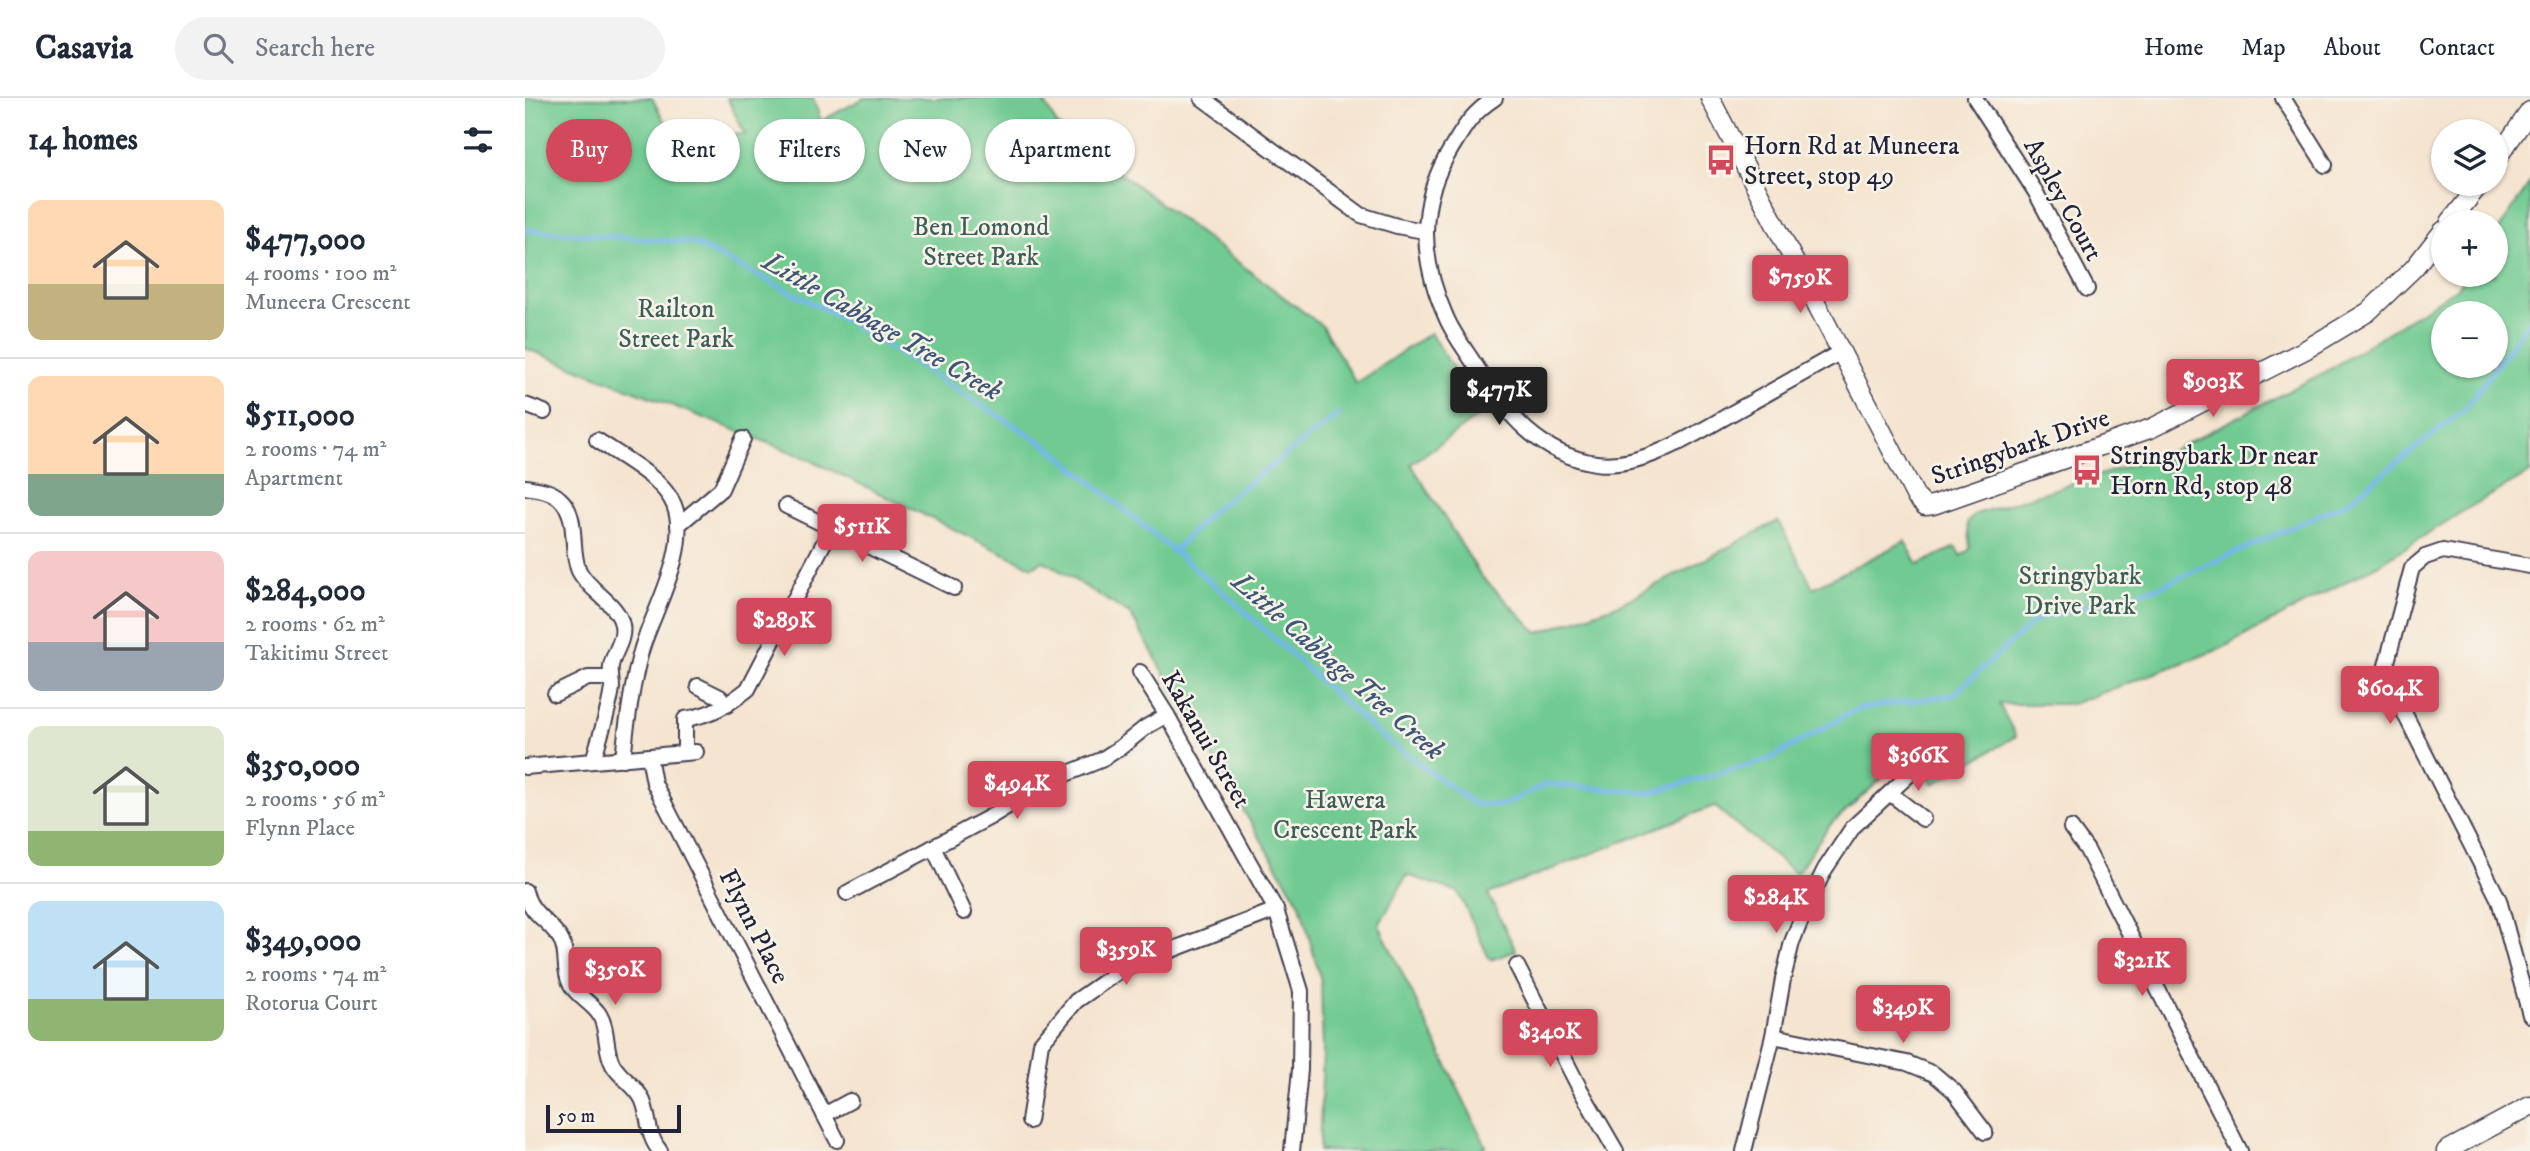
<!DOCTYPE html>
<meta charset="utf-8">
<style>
:root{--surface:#fff;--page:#f2f2f3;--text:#1f2937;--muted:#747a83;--line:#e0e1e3;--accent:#d1495b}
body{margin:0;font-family:"IM FELL DW Pica",serif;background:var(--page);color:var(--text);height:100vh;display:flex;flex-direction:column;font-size:26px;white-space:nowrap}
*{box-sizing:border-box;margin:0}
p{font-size:23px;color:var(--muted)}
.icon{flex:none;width:38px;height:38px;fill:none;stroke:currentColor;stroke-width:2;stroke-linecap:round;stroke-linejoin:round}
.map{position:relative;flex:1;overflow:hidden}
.panel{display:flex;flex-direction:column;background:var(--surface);width:525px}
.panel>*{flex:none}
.banner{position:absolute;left:21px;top:21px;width:665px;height:63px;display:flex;gap:14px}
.controls{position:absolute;left:1906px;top:21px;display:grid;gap:14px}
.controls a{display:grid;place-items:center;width:77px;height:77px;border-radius:50%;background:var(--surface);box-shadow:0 2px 5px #0004;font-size:35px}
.scale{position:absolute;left:21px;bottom:18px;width:135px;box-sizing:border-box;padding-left:7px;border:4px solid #22223b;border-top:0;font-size:19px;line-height:24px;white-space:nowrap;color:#22223b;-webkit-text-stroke:5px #f7f3e8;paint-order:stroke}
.price{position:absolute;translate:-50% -60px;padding:0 16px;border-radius:7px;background:var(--accent);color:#fff;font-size:23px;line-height:46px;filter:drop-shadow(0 2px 4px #0008)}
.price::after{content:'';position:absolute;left:50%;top:42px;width:21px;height:16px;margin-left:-10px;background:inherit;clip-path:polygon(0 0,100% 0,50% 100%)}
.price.current{background:#222;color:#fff}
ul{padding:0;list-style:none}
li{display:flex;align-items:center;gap:21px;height:175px;padding:0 28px}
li+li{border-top:2px solid var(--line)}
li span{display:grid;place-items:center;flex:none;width:196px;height:140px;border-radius:14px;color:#555}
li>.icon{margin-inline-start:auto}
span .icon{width:84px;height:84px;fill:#fffc;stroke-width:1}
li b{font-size:30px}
h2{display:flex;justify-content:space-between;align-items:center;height:84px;padding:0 28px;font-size:30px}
.pill{padding:0 24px;border-radius:32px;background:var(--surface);box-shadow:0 2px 5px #0004;font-size:24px;line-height:63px}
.pill.current{background:var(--accent);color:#fff}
header{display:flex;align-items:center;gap:42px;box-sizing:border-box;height:98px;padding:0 35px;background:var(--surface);border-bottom:2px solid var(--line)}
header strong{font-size:33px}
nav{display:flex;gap:38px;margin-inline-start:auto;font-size:24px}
.search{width:490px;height:63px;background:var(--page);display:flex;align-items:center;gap:18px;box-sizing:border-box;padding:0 24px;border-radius:38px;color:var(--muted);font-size:26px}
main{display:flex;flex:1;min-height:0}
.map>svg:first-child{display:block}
.green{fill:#70ca91;stroke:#497666;stroke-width:2;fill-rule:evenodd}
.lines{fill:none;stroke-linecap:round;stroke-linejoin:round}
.stream{stroke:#73b7e9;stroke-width:5}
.minor-casing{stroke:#423f51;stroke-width:18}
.tertiary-casing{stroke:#423f51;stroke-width:21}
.minor{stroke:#fff;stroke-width:14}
.tertiary{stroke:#fff;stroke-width:18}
.labels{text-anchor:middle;stroke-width:5;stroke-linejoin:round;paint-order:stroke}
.poi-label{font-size:26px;fill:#22223b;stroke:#f7f3e8;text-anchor:start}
.street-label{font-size:26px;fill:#22223b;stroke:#f7f3e8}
.park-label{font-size:26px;fill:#3d5d59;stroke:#f7f3e8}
.water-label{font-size:28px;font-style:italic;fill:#3e5678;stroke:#f7f3e8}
</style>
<header>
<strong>Casavia</strong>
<div class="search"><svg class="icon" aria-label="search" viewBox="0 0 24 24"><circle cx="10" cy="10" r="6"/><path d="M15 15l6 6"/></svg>Search here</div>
<nav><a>Home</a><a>Map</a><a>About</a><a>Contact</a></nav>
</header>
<main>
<section class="panel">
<h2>14 homes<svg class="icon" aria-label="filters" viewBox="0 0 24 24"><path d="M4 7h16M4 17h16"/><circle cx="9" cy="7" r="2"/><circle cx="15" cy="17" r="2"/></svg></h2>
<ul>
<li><span style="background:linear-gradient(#ffd9b3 60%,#c2b280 0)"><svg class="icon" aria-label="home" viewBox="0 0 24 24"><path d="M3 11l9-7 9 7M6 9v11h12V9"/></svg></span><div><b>$477,000</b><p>4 rooms · 100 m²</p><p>Muneera Crescent</p></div></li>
<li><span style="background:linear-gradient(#ffd9b3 70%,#7fa58c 0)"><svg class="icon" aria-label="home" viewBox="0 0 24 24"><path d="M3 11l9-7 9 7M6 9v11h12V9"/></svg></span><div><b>$511,000</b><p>2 rooms · 74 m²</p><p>Apartment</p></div></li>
<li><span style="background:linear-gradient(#f6c9c9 65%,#9aa5b1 0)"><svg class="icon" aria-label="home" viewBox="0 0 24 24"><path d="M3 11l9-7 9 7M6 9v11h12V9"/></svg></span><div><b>$284,000</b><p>2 rooms · 62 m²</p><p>Takitimu Street</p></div></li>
<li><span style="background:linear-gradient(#dfe7d0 75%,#8fb573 0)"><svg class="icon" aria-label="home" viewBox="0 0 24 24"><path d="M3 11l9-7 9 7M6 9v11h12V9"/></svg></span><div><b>$350,000</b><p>2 rooms · 56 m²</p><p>Flynn Place</p></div></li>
<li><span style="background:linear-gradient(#bfe0f5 70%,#8fb573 0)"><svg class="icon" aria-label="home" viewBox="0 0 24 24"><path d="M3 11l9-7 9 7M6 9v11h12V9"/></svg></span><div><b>$349,000</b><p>2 rooms · 74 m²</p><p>Rotorua Court</p></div></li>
</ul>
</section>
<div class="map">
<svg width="2005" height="1053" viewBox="0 0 2005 1053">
<rect width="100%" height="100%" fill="#f7f3e8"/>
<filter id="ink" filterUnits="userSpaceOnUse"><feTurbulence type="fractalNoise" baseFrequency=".0143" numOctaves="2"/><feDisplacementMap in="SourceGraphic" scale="14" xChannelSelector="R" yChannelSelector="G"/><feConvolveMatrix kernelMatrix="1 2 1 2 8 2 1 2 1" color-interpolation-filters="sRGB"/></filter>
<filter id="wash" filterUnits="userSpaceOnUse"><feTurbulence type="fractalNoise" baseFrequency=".00686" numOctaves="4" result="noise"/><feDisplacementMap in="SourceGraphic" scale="28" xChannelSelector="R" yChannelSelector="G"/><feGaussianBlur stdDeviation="1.57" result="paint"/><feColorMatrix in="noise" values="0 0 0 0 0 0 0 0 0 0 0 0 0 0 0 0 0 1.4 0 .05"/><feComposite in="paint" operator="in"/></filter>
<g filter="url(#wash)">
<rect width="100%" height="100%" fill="#f5e4cf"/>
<path class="green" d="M0,0H127L147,37L220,36L202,0H288L296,23L339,0H517L532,27L797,228L831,285L905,235L958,315L886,366L956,478L1013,535L1095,506L1253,423L1288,490L1380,443L1393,467L1430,449L1436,458L1445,451L1442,425L1451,416L1641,356L1800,274L1931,191L1941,177H1970L1971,136L2005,84V375L1940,412L1856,465L1695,551L1547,606H1474L1491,638L1409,686L1382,658L1304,728L1271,776L1189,708L963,796L991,853L965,862L933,794L882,777L854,827L961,1048L952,1053H794L798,956L796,883L775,806L712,702L606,517L519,463L507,469L279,359L0,250ZM1918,215H1970V268H1918Z"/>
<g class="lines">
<g class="stream">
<path d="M0,132L168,145L315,219L527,351L707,502L852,635L949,706L979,707L1021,686L1124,695L1243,662L1332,611L1428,597L1512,521L1634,489L1821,405L1940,311L2005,222"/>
<path d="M648,454L686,414L814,316"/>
</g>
</g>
</g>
<g filter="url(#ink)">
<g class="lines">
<g class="minor-casing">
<g id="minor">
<path d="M677,0L836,117L872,128L899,133"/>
<path d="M970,0C947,15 940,28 926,51C892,105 895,161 921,219C929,238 943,255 954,273C982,317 1016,357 1071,365C1119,372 1178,331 1218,309C1251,291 1283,272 1316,254"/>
<path d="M1450,0L1510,93L1562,191"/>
<path d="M1758,0L1800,67"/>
<path d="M0,307L19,314"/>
<path d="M72,342C95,358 138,380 149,407C166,450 130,509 117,550C108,581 101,628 98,661"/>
<path d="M0,389C12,391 26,392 35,401C55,419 44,451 54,473C64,493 93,505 97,527C100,542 88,555 86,568C85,575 87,583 87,590C84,614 74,640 68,663"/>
<path d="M261,408L429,490"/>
<path d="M153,427L196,391L218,341"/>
<path d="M2005,468L1918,453L1900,459L1887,470L1859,575L1974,802L2005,917"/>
<path d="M615,574L642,617L751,812L776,893L775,972L767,1053"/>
<path d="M173,588L195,599L202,607"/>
<path d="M30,596L63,580H86"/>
<path d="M160,655V621C186,617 203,607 223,591L306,431"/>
<path d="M124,658L129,685L312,1042"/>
<path d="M0,669L171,654"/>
<path d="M1366,696L1398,721"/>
<path d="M1546,730L1562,752L1715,1053"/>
<path d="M408,749L439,814"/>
<path d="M0,793C6,819 27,823 37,844C43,857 38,872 45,885C51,898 66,904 74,916C84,932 79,951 88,967C96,981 112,988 118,1003C125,1021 122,1038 135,1053"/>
<path d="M322,795L465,719L526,682L576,662L596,649L621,629L642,617"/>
<path d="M992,868L1055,991L1091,1053"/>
<path d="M1248,938L1382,965L1409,976L1429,993L1460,1034"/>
<path d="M299,1017L325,1003"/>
<path d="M504,1023L516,945L551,903L597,871L751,812"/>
<path d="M1219,1053L1248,938L1258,881L1267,844L1282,807L1300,771L1328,729L1387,674"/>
</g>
</g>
<g class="tertiary-casing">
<g id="tertiary">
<path d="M1185,0L1391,399L1400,408L1408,407L1627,330L1780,252L1843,214L1889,170L1918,133"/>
<path d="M1970,63L2005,13"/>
<path d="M1925,124L1955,86"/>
<path d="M1921,1053L2005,1008"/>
</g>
</g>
<use href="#minor" class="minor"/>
<use href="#tertiary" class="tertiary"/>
</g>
</g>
<defs>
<g id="bus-bare" transform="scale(2.415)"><path d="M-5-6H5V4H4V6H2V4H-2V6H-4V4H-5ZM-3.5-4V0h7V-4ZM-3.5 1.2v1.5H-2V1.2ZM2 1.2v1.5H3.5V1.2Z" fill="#d1495b" stroke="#f7f3e8" stroke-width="2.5" paint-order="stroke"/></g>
</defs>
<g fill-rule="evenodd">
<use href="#bus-bare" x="1196" y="62"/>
<use href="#bus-bare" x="1562" y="372"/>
</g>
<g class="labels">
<g class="poi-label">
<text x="1219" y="56">Horn Rd at Muneera<tspan x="1219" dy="30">Street, stop 49</tspan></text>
<text x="1585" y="366">Stringybark Dr near<tspan x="1585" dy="30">Horn Rd, stop 48</tspan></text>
</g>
<g class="street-label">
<text transform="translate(1539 101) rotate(61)" y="9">Aspley Court</text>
<text transform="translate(1495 348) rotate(-19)" y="9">Stringybark Drive</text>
<text transform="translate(682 641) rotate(60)" y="9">Kakanui Street</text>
<text transform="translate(230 828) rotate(63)" y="9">Flynn Place</text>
</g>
<g class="park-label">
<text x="456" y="137">Ben Lomond<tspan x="456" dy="30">Street Park</tspan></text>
<text x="151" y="219">Railton<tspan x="151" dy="30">Street Park</tspan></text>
<text x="1555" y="486">Stringybark<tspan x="1555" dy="30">Drive Park</tspan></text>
<text x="820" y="710">Hawera<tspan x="820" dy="30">Crescent Park</tspan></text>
</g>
<g class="water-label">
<text transform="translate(358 227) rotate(30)" y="10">Little Cabbage Tree Creek</text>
<text transform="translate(814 567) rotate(41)" y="10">Little Cabbage Tree Creek</text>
</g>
</g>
</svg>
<div class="controls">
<a><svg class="icon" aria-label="layers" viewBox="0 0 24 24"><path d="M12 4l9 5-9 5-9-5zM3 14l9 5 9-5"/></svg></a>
<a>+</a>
<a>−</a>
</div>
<div class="scale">50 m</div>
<b class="price" style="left:1275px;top:217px">$759K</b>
<b class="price" style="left:1688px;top:321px">$903K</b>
<b class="price current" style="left:974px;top:329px">$477K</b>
<b class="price" style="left:337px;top:466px">$511K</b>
<b class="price" style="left:259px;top:560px">$289K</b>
<b class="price" style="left:1865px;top:628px">$604K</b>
<b class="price" style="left:1393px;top:695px">$366K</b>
<b class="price" style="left:492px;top:723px">$494K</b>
<b class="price" style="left:1251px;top:837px">$284K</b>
<b class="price" style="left:601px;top:889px">$359K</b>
<b class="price" style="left:1617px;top:900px">$321K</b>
<b class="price" style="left:90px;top:909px">$350K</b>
<b class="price" style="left:1378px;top:947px">$349K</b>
<b class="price" style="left:1025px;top:971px">$340K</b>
<div class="banner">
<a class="pill current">Buy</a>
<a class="pill">Rent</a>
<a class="pill">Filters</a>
<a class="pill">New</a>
<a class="pill">Apartment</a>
</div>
</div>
</main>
